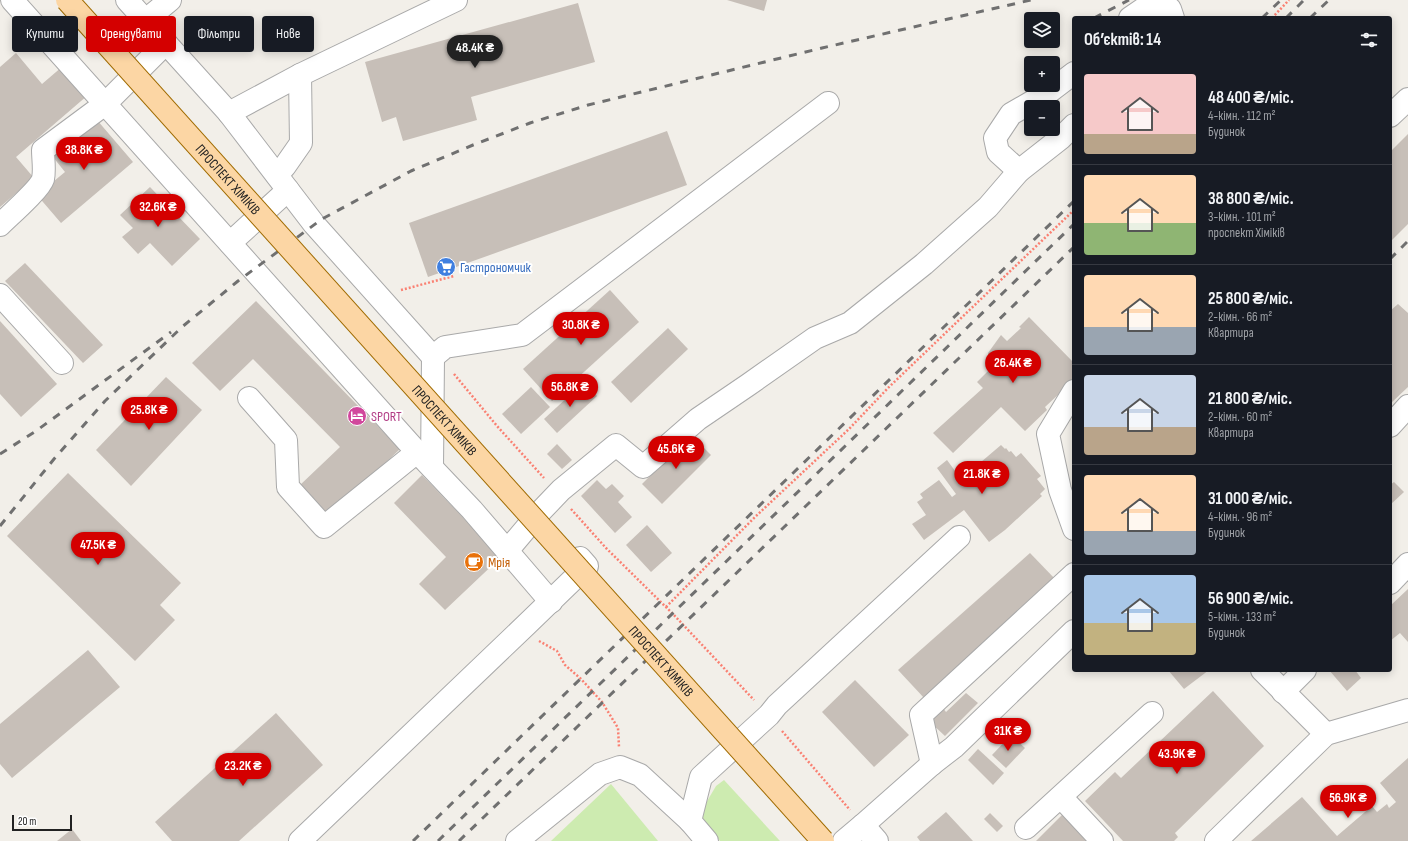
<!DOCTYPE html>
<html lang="uk">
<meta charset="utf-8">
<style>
:root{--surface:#171b24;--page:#20242c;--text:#f1f3f6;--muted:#9ea1a6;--line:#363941;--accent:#d40000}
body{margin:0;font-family:"Sofia Sans Condensed",sans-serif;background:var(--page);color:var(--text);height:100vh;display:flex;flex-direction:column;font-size:15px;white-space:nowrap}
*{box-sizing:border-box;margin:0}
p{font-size:13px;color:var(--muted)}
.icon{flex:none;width:22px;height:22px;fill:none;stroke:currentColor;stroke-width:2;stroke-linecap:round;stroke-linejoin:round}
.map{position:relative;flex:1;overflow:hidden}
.sheet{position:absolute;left:1072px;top:16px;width:320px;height:656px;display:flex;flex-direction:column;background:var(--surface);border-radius:4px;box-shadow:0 2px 10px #0003}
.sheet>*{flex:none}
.guide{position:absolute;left:12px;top:16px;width:380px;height:36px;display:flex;gap:8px}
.fabs{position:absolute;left:1024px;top:12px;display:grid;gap:8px}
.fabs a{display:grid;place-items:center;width:36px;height:36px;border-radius:4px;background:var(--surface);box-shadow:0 2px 10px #0003;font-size:20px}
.scale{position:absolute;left:12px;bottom:10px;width:60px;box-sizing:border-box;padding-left:4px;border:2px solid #222;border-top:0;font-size:11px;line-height:14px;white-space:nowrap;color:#222;-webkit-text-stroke:3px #fff;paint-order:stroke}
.price{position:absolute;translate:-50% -34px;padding:0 9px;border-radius:14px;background:var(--accent);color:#fff;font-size:13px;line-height:26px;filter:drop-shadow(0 1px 2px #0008)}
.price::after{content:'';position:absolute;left:50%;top:24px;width:12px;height:9px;margin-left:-6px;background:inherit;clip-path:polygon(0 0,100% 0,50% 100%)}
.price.active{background:#222;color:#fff}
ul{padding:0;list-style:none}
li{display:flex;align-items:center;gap:12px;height:100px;padding:0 12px}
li+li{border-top:1px solid var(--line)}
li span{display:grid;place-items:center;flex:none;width:112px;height:80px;border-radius:4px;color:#555}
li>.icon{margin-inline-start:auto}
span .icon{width:48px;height:48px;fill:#fffc;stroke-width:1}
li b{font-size:17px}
h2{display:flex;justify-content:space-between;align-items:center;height:48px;padding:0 12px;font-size:17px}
.pill{padding:0 14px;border-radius:4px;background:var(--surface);box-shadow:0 2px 10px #0003;font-size:14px;line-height:36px}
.pill.active{background:var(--accent);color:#fff}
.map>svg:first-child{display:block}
.grass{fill:#cdebb0}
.building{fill:#c7bfb8}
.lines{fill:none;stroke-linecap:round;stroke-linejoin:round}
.minor-casing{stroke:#a9a9a9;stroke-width:24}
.path{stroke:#fa8072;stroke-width:2.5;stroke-dasharray:2 2;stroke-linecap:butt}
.minor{stroke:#fff;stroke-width:22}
.rail{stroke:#707070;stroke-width:3;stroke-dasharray:8 8;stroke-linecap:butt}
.major-bridge-casing{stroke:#a06b00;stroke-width:24;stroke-linecap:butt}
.major-bridge{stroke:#fcd6a4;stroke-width:22}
.labels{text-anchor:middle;stroke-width:4;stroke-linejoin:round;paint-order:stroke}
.street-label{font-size:14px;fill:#222;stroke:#fff}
.shop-label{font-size:14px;fill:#366cbe;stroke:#fff;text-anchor:start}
.hotel-label{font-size:14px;fill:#b23c85;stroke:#fff;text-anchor:start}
.food-label{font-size:14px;fill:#c56008;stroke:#fff;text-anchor:start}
</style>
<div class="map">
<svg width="1408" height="841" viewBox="0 0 1408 841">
<rect width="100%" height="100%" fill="#f2efe9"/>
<g class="grass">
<path d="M724,780L780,841H720L713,833L703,818V808L716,786Z"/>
<path d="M611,784L658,841H551Z"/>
</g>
<g class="building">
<path d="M727,0H767L764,11Z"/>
<path d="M578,3L595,62L471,97L477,120L403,141L396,117L382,122L365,62Z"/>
<path d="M16,53L42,84L63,66L88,95L16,157L34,178L0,207V67Z"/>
<path d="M97,120L133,162L61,223L37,195L65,172L53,157Z"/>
<path d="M667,131L687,185L428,277L409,223Z"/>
<path d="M1408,134V224L1390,242V152Z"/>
<path d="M150,187L200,239L172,266L150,243L138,254L122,237L133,228L120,215Z"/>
<path d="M25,263L103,345L83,363L5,281Z"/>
<path d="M610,290L639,322L552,401L523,369Z"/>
<path d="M256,301L400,449L329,517L299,486L340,447L253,359L220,391L192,363Z"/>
<path d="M1398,304L1408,313V387L1390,404V311Z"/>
<path d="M1029,317L1074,363V380L1045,407L1047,410L1025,431L1001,407L953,453L933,433L983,388L977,382L989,370L988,353L1001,335L1007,341L1021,328L1019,327Z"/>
<path d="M0,321L57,384L21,417L0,394Z"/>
<path d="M668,328L688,349L631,403L611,382Z"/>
<path d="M166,377L202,410L131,486L96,450Z"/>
<path d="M584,382L597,396L557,433L544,419Z"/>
<path d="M531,387L550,407L521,434L502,414Z"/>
<path d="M691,435L711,455L662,504L642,484Z"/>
<path d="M557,444L572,460L562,469L547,454Z"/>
<path d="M1001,445L1005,449L1006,448L1009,452L1011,451L1016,457L1021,453L1041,476L1037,479L1045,489L1040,494L1042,496L1005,530L989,542L964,510L924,540L912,524L926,515L917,502L923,498L920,494L939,480L952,497L956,494L937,468L947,460L961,479Z"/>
<path d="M68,473L181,583L160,605L175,620L135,661L7,536Z"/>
<path d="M422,475L501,557L445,610L419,584L446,557L394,503Z"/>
<path d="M597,480L606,489L612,484L624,496L618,502L632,517L615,533L581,496Z"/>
<path d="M1394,482L1404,492L1390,505V485Z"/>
<path d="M647,525L672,553L651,572L626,545Z"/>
<path d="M1030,553L1057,581L925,699L898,670Z"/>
<path d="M1408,589V642L1400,633L1390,641V606Z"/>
<path d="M88,650L120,687L12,778L0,764V724Z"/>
<path d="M1168,670H1209L1184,689Z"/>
<path d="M1329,670H1355L1361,678L1347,691Z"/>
<path d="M855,680L909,735L874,767L822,712Z"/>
<path d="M1213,691L1264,746L1175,833L1178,837L1174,841H1123L1085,801L1115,772L1121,778Z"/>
<path d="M966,693L978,703L945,736L930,722L943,708L946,712Z"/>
<path d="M276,713L323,765L239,841H172L155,822Z"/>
<path d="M1011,735L1025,748L1006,768L992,755Z"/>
<path d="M978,749L1004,773L993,785L968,760Z"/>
<path d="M1408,758V841H1251L1302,797L1337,836L1372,806L1377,812L1387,804L1389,808L1396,802L1380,783Z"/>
<path d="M946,812L973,841H920L917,837Z"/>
<path d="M990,813L1003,826L997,832L984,819Z"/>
<path d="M1063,814L1091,841H1036Z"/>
<path d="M72,829L81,841H57Z"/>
</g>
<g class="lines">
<g class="minor-casing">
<g id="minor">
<path d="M12,0L417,452L472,510L551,602"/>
<path d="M127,0L229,113L314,224L433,357L432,467"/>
<path d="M1130,18L1149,5L1170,9L1173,18"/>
<path d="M146,20L170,0"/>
<path d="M229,113L300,75L456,0"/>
<path d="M1390,116L1408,99"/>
<path d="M1019,171L998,152L995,138L1011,114L1049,92L1074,73"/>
<path d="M277,175L285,166L301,143L300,75"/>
<path d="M0,225C9,216 40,189 43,179C45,170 43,159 43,150L105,104L166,43"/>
<path d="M230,243L288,190"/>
<path d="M0,295L62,363"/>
<path d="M433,357L445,347L522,335L828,103"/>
<path d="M1074,391L1048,434L1060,490L1074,529"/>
<path d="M249,398L286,440L288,487L324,527L417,452"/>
<path d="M1390,426L1408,406"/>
<path d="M507,551L539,513L561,490L616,445L643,467L698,419L748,385L815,338L850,323L924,264L988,207L1019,171L1061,138L1074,125"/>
<path d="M1390,583L1408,564"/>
<path d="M1262,670L1326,734"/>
<path d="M1283,692L1305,670"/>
<path d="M932,764L921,715L1074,574"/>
<path d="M1061,797L1102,841"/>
<path d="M690,821L701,777L769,715L777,705L959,537"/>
<path d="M863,825L932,764L954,747L1074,631"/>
<path d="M1026,828L1152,713"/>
<path d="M300,841L526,625L587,566L580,558"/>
<path d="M517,841L600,774L620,767L640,775L690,821L707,841"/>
<path d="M844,841L863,825L877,841"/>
<path d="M1216,841L1326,734L1408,710"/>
</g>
</g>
<g class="path">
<path d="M1272,18L1289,0"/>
<path d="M401,290L454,276"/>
<path d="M454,374L497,426L544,478"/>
<path d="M571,509L606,548L673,614L754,700"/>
<path d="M666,607L755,517L849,429L888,388L1074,210"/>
<path d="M539,641L557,651L565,665L581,679L602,702L618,728L619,747"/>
<path d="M782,731L850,810"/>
</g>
<use href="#minor" class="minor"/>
<g class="rail">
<path d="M1094,18L1129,0"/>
<path d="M1262,18L1281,0"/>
<path d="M1286,18L1304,0"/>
<path d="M1310,18L1329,0"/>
<path d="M1390,259L1408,241"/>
<path d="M0,454L36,431L171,332"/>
<path d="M0,526L54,459L105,401L182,327L238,281L322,219L411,171L473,145L530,123L588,105L822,48L1031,0"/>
<path d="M413,841L1074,201"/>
<path d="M438,841L1074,224"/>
<path d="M459,841L1074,247"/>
</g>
<g class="major-bridge-casing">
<g id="major-bridge">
<path id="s1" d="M67,0L823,841"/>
</g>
</g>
<use href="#major-bridge" class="major-bridge"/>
</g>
<defs>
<g id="supermarket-disc" transform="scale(1)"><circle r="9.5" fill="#3f7fe0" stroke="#fff"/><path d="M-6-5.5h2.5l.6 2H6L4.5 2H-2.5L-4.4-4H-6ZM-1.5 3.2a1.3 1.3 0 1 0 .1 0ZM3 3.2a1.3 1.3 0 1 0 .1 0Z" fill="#fff"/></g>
<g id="hotel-disc" transform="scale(1)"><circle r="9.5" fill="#d1479c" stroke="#fff"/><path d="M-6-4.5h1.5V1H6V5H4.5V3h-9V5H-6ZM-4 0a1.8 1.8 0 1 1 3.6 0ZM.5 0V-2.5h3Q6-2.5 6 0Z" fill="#fff"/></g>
<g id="cafe-disc" transform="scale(1)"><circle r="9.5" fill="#e8710a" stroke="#fff"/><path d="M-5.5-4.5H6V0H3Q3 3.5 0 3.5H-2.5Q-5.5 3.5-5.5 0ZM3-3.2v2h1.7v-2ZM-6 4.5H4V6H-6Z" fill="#fff"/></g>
</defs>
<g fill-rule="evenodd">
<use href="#supermarket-disc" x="446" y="267"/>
<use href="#hotel-disc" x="357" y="416"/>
<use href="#cafe-disc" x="474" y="562"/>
</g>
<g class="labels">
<g class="street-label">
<text dy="5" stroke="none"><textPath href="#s1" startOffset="241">ПРОСПЕКТ ХІМІКІВ</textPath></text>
<text dy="5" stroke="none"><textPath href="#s1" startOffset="565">ПРОСПЕКТ ХІМІКІВ</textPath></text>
<text dy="5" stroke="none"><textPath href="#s1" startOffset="889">ПРОСПЕКТ ХІМІКІВ</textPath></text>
</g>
<g class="shop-label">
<text x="460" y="272">Гастрономчик</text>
</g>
<g class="hotel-label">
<text x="371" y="421">SPORT</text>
</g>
<g class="food-label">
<text x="488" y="567">Мрія</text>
</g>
</g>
</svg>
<div class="fabs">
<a><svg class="icon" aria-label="layers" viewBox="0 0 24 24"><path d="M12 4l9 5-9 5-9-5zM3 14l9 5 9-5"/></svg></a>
<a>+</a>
<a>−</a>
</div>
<div class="scale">20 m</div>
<b class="price active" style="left:475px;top:69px">48.4K ₴</b>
<b class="price" style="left:84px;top:171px">38.8K ₴</b>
<b class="price" style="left:158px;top:228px">32.6K ₴</b>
<b class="price" style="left:581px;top:346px">30.8K ₴</b>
<b class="price" style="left:1013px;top:384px">26.4K ₴</b>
<b class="price" style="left:570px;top:408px">56.8K ₴</b>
<b class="price" style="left:149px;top:431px">25.8K ₴</b>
<b class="price" style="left:676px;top:470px">45.6K ₴</b>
<b class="price" style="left:982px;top:495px">21.8K ₴</b>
<b class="price" style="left:98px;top:566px">47.5K ₴</b>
<b class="price" style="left:1008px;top:752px">31K ₴</b>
<b class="price" style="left:1177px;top:775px">43.9K ₴</b>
<b class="price" style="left:243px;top:787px">23.2K ₴</b>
<b class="price" style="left:1348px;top:819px">56.9K ₴</b>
<div class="guide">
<a class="pill">Купити</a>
<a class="pill active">Орендувати</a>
<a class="pill">Фільтри</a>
<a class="pill">Нове</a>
</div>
<section class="sheet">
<h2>Об’єктів: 14<svg class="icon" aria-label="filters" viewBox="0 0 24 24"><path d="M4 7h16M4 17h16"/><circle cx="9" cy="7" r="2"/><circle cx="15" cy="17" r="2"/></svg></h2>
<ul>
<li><span style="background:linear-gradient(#f6c9c9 75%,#b9a48a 0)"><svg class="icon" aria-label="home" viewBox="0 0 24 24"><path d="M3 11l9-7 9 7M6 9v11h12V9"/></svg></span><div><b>48 400 ₴/міс.</b><p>4-кімн. · 112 m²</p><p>Будинок</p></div></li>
<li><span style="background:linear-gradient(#ffd9b3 60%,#8fb573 0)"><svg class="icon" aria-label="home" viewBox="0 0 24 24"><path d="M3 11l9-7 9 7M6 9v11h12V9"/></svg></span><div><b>38 800 ₴/міс.</b><p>3-кімн. · 101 m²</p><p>проспект Хіміків</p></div></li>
<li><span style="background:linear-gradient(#ffd9b3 65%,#9aa5b1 0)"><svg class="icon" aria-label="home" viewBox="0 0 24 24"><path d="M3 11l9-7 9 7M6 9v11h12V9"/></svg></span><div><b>25 800 ₴/міс.</b><p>2-кімн. · 66 m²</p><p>Квартира</p></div></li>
<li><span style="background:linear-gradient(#c9d6e8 65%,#b9a48a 0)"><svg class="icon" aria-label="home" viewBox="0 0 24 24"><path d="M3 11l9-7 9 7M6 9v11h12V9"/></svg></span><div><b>21 800 ₴/міс.</b><p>2-кімн. · 60 m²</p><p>Квартира</p></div></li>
<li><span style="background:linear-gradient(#ffd9b3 70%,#9aa5b1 0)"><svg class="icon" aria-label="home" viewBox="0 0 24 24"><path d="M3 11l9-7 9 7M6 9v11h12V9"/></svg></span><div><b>31 000 ₴/міс.</b><p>4-кімн. · 96 m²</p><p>Будинок</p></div></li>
<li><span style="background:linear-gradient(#a9c7e8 60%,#c2b280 0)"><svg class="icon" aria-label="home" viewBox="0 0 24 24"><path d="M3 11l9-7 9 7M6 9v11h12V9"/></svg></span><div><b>56 900 ₴/міс.</b><p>5-кімн. · 133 m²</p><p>Будинок</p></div></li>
</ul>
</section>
</div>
